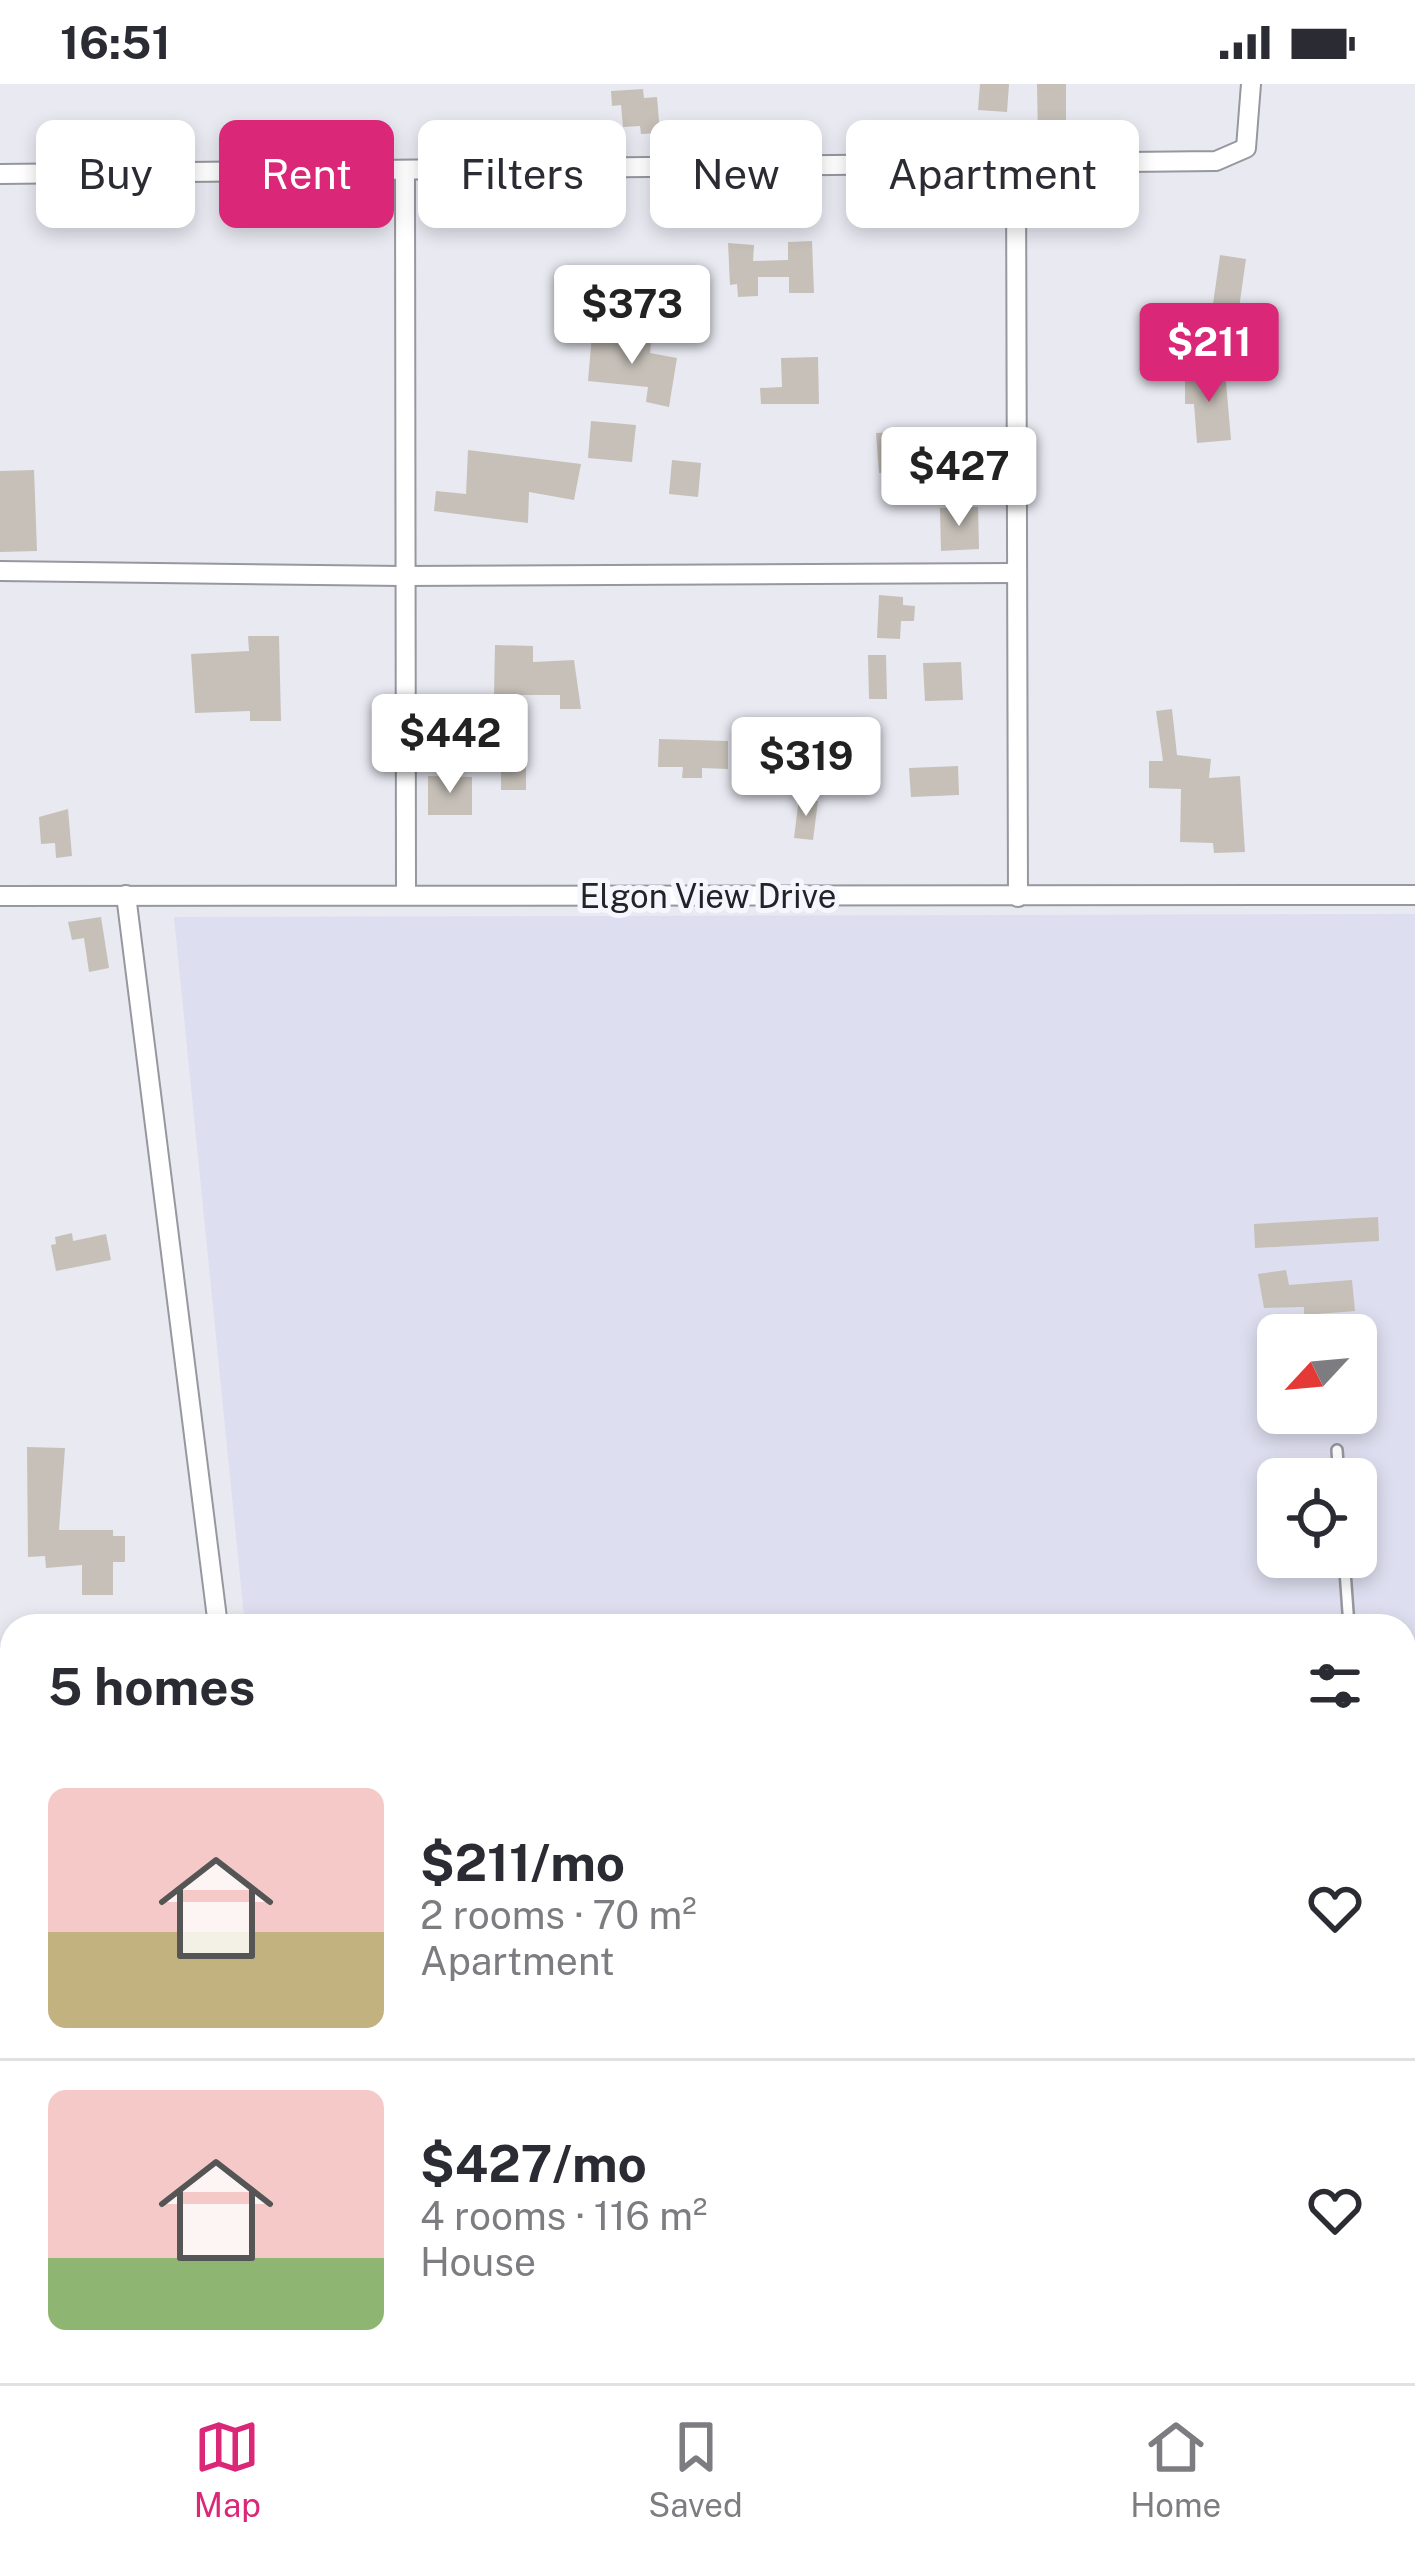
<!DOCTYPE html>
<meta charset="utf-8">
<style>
:root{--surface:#fff;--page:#f7f7f7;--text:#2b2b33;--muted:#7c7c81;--line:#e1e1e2;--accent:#db2777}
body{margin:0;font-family:"Public Sans",sans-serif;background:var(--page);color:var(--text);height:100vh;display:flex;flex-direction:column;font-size:45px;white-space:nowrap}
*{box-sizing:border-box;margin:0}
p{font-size:39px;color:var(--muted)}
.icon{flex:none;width:66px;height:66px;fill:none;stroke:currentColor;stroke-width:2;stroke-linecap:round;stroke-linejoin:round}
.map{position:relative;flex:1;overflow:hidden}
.side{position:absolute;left:0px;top:1530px;width:1416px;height:771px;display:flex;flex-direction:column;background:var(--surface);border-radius:36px 36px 0 0;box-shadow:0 6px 18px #0003}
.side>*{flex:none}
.top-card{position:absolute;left:36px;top:36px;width:1344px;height:108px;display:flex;gap:24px}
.needle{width:78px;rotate:244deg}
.buttons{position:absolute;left:1257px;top:1230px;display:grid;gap:24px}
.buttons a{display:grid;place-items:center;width:120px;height:120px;border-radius:18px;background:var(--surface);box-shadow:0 6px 18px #0003;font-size:60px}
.price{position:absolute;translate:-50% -102px;padding:0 27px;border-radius:12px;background:#fff;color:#222;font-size:39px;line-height:78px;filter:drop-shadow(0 3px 6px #0008)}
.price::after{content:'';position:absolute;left:50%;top:72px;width:36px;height:27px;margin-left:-18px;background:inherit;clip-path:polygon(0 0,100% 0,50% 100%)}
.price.current{background:var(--accent);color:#fff}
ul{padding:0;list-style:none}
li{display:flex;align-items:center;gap:36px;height:300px;padding:0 48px}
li+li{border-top:3px solid var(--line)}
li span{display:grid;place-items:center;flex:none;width:336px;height:240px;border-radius:18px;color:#555}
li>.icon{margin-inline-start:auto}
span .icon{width:144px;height:144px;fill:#fffc;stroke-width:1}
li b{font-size:51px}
h2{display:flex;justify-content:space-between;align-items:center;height:144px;padding:0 48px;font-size:51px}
.tag{padding:0 42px;border-radius:18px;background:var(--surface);box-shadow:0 6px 18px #0003;font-size:42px;line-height:108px}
.tag.current{background:var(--accent);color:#fff}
.status{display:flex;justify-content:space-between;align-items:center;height:84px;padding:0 60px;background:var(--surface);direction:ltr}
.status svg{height:33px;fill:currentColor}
.menu{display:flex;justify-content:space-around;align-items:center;height:168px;border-top:3px solid var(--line);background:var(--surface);font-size:33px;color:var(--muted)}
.menu a{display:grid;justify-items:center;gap:6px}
.menu .current{color:var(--accent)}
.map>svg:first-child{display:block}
.built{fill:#dddeef;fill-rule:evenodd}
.building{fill:#c6c0b8}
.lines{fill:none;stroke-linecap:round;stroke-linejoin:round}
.service-casing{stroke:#96979f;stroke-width:14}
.minor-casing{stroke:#96979f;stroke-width:22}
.service{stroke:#fff;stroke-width:9}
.minor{stroke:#fff;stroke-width:18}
.labels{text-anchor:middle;stroke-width:10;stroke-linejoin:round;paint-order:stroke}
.street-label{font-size:33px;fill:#232327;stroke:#f6f6fe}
</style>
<div class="status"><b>16:51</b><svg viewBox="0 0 49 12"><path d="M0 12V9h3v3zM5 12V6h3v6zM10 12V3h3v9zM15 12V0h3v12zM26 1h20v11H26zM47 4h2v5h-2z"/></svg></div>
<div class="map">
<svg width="1415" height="2299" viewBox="0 0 1415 2299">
<rect width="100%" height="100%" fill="#e9e9f2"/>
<path class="built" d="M1415,830V2299H320L319,2289H1404V1542H245L174,833ZM1278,1251H1356V1329H1278ZM1278,1395H1356V1473H1278Z"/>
<g class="building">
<path d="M980,0H1009L1007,28L978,26Z"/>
<path d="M1037,0H1066V53H1038Z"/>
<path d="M643,5L644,14L657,13L660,49L641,50L640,42L623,43L621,21L612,22L611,7Z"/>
<path d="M812,157L814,209H789V193H758V212L738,213L737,200L730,201L728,159L754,161L753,177L788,176V158Z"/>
<path d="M1220,171L1246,175L1239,224L1213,220Z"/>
<path d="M592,251L651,257L650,269L677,274L669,323L646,318L648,303L588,297Z"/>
<path d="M818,273L819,320H761L760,304L782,303L781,274Z"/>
<path d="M1185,287H1225L1231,356L1197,359L1194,320H1185Z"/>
<path d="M591,337L636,341L632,378L588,374Z"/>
<path d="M926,346L928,385L879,389L876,349Z"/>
<path d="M468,366L581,380L574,416L529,408L528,439L434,427L436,407L466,410Z"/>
<path d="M672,376L701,379L698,413L669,410Z"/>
<path d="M34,386L37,467L0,468V387Z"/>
<path d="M978,423L979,465L941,467L940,424Z"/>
<path d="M879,511L903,513V521L915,522L914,537H901L900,555L877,554Z"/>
<path d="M248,552H279L281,637H250V627L195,629L191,570L249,567Z"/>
<path d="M495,561L533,562V578L574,576L581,625H560V611H494Z"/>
<path d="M868,571H886L887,615H869Z"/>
<path d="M961,578L963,616L925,617L923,579Z"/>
<path d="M1172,625L1177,671L1211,675L1209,694L1240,692L1245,768L1214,769L1213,759L1180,758L1181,705L1149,704V677H1163L1156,627Z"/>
<rect x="501" y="647" width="25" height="59"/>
<path d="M659,655L728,657V685L702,684V694H682L683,683H658Z"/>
<path d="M958,682L959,711L911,713L909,684Z"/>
<path d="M428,692L472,693V731H428Z"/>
<path d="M799,714L818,717L813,756L794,754Z"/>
<path d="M68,725L72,772L56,774L55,759L41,760L39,733Z"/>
<path d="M101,833L109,884L89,888L84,854L72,856L68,838Z"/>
<path d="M1378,1133L1379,1157L1255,1164L1254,1140Z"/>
<path d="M72,1149L73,1157L106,1150L111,1176L56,1187L51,1161L56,1160L55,1153Z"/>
<path d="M1286,1186L1289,1201L1352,1196L1355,1227L1304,1231V1223L1264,1224L1258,1190Z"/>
<path d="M27,1363L65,1364L59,1446H113V1452H125V1478H113V1511H82V1481L46,1484L45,1472L28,1473Z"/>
</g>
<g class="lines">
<g class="service-casing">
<g id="service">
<path d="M1337,1366L1339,1395"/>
<path d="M1344,1473L1349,1542"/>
<path d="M1404,2149L1415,2139"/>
<path d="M866,2289L876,2299"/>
<path d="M983,2299L984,2289"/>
<path d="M1023,2299L1024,2289"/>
<path d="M1247,2299L1258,2289"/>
</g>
</g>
<g class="minor-casing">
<g id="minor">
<path d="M1016,81L1018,813"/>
<path d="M405,87L406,811"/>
<path d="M0,90L1216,77L1246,64L1251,0"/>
<path d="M0,487L402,492L1014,489"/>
<path d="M126,811L218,1542"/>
<path d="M0,812L1415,811"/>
<path d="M0,1583H12"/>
<path d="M0,1869H12"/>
<path d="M287,2289L288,2299"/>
<path d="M82,2299L85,2289"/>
</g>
</g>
<use href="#service" class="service"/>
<use href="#minor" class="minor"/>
</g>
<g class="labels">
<g class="street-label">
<text x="708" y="824">Elgon View Drive</text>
</g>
</g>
</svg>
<div class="buttons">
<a><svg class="needle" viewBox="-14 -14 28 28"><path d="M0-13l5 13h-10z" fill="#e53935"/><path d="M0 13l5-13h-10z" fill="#7c7c81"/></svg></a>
<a><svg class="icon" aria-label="locate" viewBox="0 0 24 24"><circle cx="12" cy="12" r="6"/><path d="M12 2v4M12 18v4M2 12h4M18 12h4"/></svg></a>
</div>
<b class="price" style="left:632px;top:283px">$373</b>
<b class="price current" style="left:1209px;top:321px">$211</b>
<b class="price" style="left:959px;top:445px">$427</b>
<b class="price" style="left:450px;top:712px">$442</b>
<b class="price" style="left:806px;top:735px">$319</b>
<div class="top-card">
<a class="tag">Buy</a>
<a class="tag current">Rent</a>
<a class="tag">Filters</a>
<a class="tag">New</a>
<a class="tag">Apartment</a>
</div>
<section class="side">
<h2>5 homes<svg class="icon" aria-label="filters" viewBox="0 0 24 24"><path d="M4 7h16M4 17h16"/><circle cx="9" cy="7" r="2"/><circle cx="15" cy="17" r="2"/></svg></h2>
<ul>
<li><span style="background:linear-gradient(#f6c9c9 60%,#c2b280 0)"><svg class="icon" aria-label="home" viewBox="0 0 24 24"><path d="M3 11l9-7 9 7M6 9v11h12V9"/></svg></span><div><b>$211/mo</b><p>2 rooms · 70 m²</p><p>Apartment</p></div><svg class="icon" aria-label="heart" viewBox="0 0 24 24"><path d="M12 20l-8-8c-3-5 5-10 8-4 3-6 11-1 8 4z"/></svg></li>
<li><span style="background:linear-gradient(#f6c9c9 70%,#8fb573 0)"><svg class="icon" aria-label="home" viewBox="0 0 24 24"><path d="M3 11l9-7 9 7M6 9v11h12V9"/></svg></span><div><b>$427/mo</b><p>4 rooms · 116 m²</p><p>House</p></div><svg class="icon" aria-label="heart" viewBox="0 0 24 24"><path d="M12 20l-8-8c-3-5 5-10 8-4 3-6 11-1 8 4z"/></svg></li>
</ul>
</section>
</div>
<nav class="menu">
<a class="current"><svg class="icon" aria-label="map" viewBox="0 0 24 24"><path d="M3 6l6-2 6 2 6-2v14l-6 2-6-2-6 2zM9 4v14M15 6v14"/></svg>Map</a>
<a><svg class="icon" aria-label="saved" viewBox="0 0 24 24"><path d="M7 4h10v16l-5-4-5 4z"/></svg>Saved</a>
<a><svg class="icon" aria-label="home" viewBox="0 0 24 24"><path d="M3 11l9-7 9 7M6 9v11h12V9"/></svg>Home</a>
</nav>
